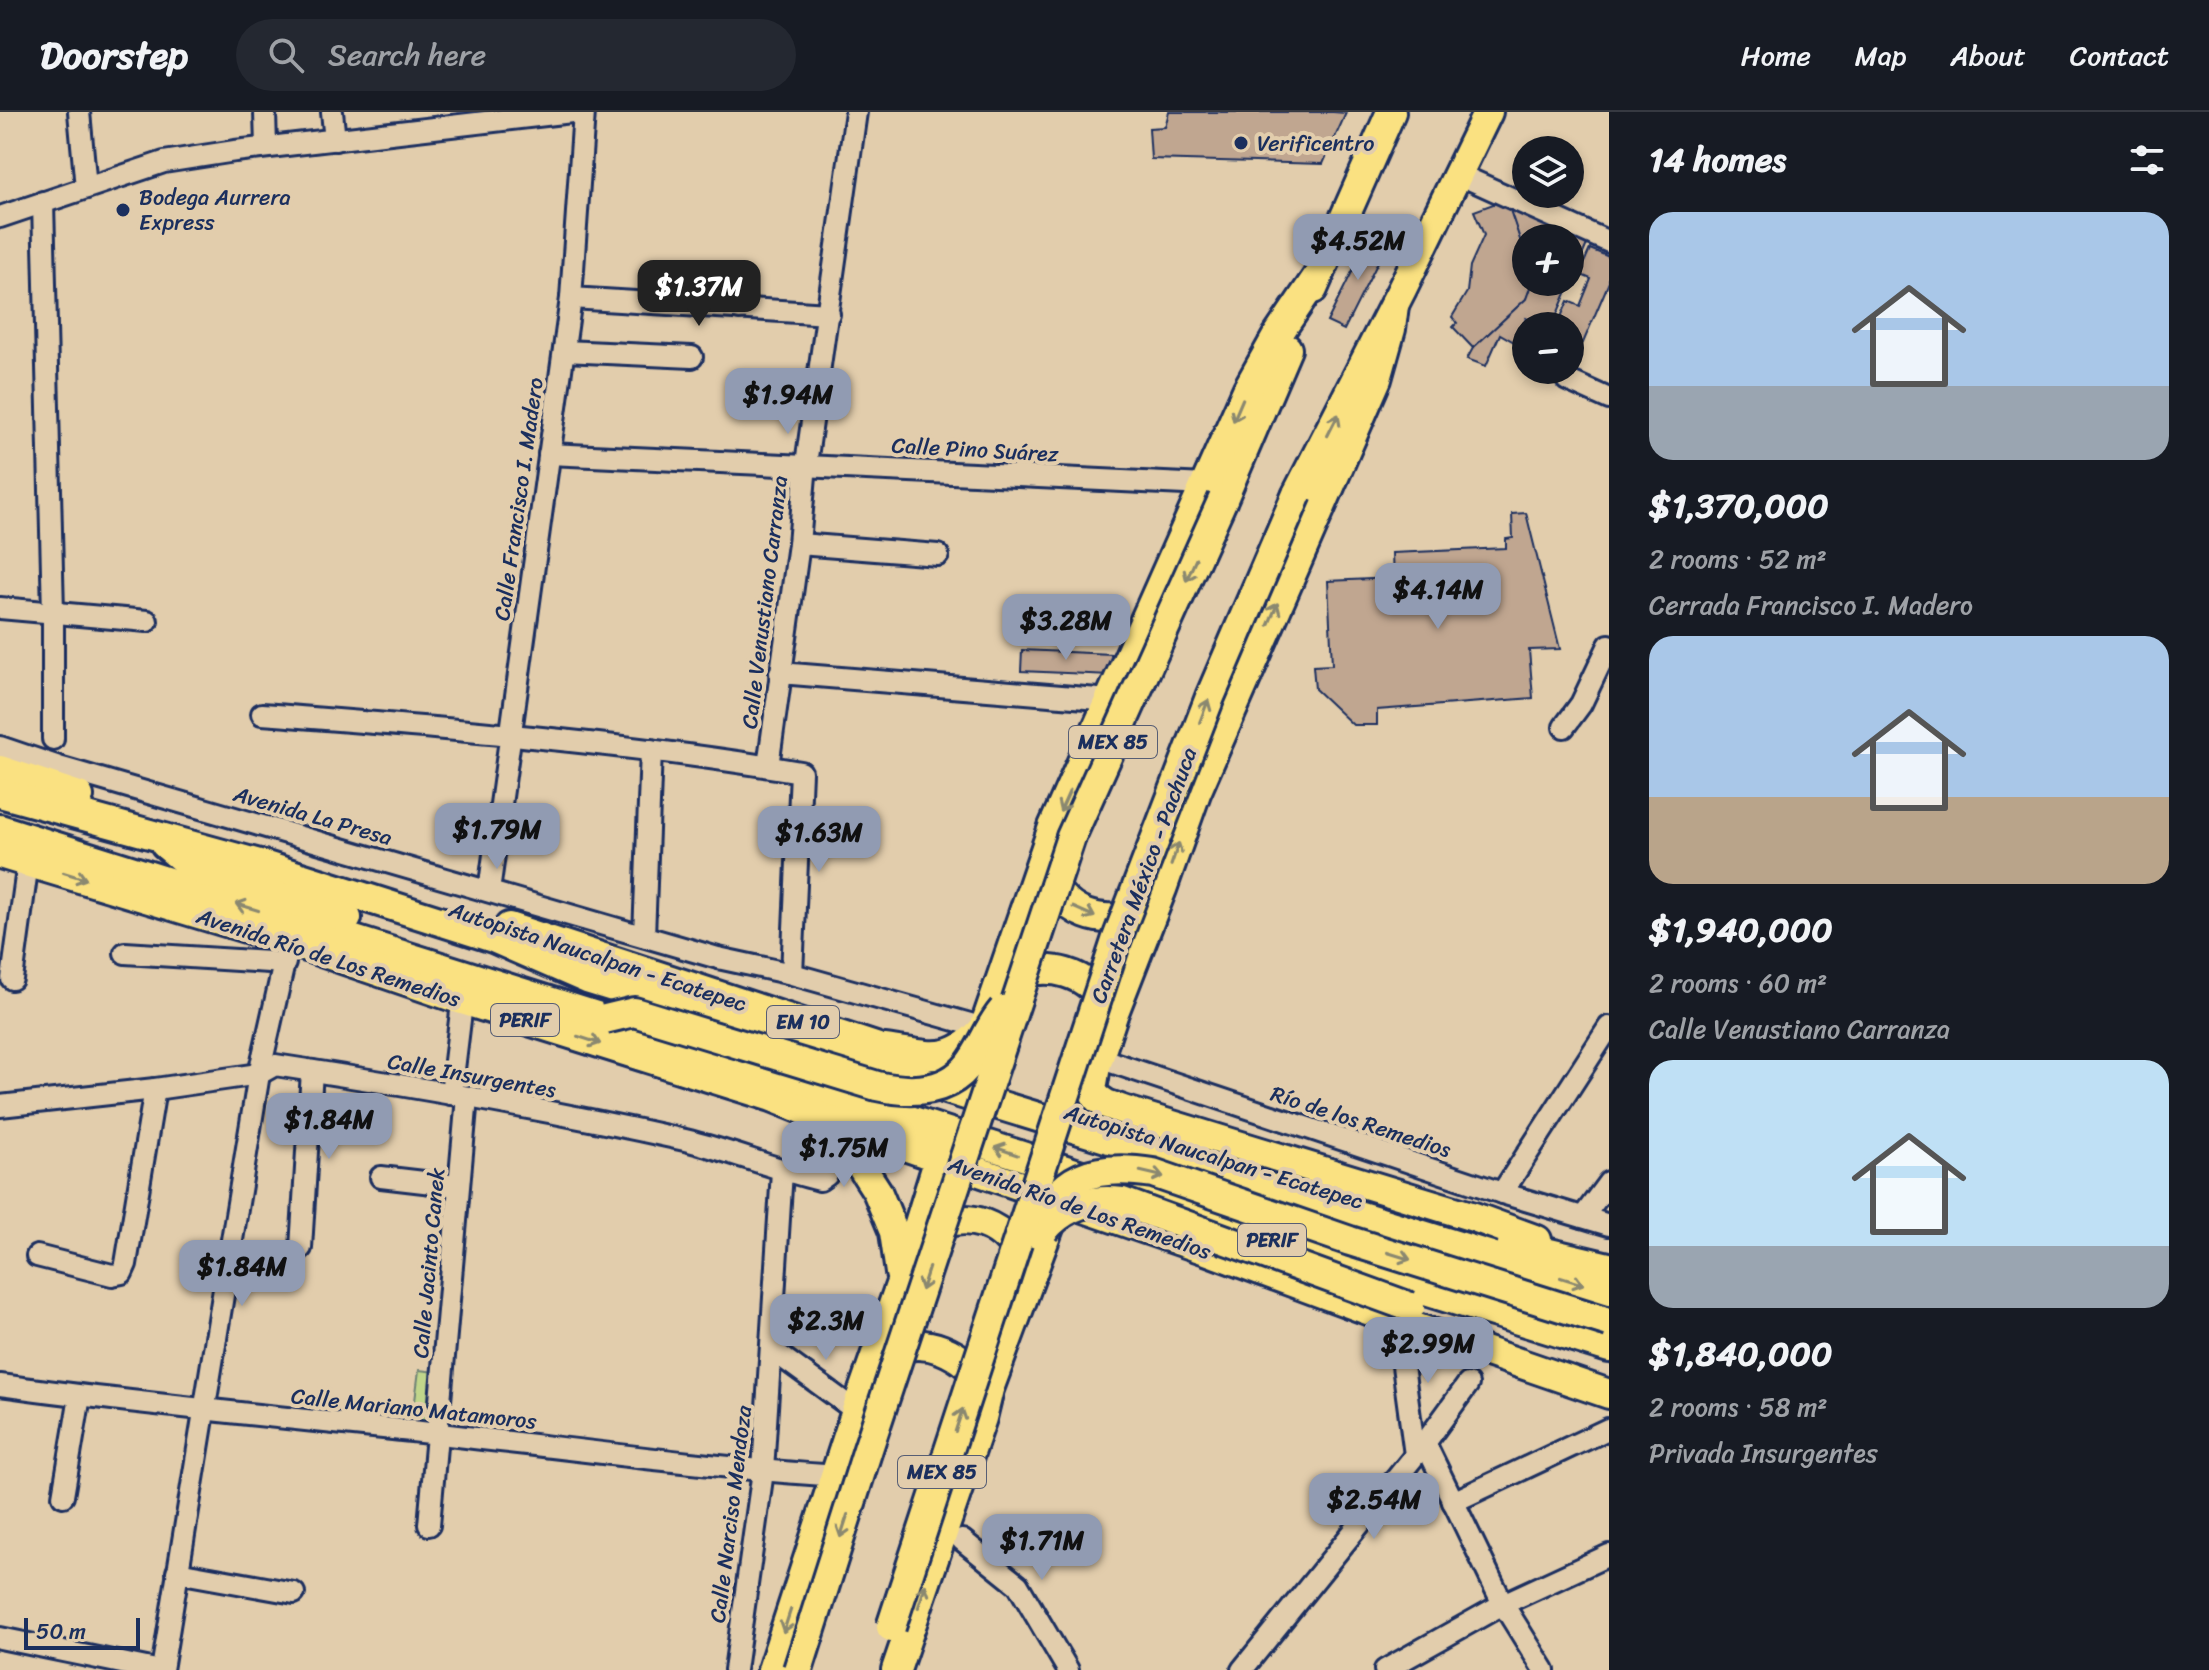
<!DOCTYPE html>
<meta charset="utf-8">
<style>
:root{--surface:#171b24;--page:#242831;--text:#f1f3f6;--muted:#9ea1a6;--line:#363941;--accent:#919bb2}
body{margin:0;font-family:Sriracha,sans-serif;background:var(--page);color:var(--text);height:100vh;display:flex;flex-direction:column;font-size:30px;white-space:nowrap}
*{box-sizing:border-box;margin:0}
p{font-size:26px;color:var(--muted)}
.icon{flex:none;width:44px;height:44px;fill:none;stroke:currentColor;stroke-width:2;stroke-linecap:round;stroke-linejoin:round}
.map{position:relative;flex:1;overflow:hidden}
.panel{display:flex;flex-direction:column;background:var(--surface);width:600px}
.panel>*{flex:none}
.buttons{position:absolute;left:1512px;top:24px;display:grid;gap:16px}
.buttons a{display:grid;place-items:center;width:72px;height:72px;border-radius:50%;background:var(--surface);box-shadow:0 4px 12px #0003;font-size:40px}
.scale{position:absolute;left:24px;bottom:20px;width:116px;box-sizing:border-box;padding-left:8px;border:4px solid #1b2f5e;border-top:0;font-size:22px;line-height:28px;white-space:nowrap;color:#1b2f5e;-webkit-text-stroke:6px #e2cdac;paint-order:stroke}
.price{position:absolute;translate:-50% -68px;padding:0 18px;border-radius:16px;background:var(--accent);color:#111;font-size:26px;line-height:52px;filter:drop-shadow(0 2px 4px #0008)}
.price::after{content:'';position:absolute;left:50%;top:48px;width:24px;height:18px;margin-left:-12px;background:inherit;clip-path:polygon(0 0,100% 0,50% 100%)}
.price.selected{background:#222;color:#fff}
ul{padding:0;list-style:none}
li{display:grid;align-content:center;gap:16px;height:424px;padding:0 40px}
li span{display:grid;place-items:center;height:248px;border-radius:24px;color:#555}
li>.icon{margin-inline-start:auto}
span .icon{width:144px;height:144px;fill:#fffc;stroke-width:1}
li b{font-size:34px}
h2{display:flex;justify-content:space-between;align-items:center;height:96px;padding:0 40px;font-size:34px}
header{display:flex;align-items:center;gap:48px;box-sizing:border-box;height:112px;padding:0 40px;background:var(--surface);border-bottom:2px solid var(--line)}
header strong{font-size:38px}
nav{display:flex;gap:44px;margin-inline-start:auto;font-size:28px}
.search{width:560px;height:72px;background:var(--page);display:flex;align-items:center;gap:20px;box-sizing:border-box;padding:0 28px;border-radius:44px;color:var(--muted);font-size:30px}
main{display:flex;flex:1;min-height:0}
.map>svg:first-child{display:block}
.green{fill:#c1d68b;stroke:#6e8274;stroke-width:2}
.building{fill:#c0a690;stroke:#1b2f5e;stroke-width:2}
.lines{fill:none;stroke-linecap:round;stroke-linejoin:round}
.minor-casing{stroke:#1b2f5e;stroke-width:26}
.highway-casing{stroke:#1b2f5e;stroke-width:34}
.minor{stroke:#e2cdac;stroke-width:20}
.highway{stroke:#fae181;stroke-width:28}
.highway-bridge-casing{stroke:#1b2f5e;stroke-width:34;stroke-linecap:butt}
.highway-bridge{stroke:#fae181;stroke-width:28}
.oneway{stroke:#8a8870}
.poi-dot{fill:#1b2f5e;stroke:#e2cdac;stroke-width:3}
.labels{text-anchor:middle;stroke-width:8;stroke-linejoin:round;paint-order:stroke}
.shield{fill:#e2cdac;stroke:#575e75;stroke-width:2}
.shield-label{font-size:20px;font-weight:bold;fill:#1b2f5e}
.poi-label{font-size:22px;fill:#1b2f5e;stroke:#e2cdac;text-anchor:start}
.street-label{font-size:22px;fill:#1b2f5e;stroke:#e2cdac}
</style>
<header>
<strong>Doorstep</strong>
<div class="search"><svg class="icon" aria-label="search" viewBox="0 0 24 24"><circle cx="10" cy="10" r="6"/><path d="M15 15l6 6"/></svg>Search here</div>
<nav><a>Home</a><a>Map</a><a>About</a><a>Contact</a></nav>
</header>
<main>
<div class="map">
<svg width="1609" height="1558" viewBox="0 0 1609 1558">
<rect width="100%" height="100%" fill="#e2cdac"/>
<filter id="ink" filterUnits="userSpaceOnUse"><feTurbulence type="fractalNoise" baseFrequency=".0125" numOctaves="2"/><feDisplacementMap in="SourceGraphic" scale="16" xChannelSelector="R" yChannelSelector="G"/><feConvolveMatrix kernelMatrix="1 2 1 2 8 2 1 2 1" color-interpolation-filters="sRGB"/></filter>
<g filter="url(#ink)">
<path class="green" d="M419,1258L436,1260L428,1314L412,1312Z"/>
<g class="building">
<path d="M1169,0H1333L1346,1L1323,52L1151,47L1149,16L1165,15Z"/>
<path d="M1507,87L1526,145V170L1533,171L1526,187L1473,236L1453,215L1457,211L1452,205L1467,180L1470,154L1484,123L1474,99Z"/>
<path d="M1509,95L1588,130L1552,214H1545L1526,206L1516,231L1500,222L1486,254L1467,247L1473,236L1526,187L1532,170H1570V126H1526V145Z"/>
<path d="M1371,122L1388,130L1344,218L1327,210Z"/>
<path d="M1590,137L1609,145V170L1583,231L1570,225V214H1557L1568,189L1580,194L1591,167L1579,162Z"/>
<path d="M1526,401L1560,537L1529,538L1533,586L1377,598V613H1353L1315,577L1313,554L1332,553L1328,469L1393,466L1392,441L1506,436V427L1513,426L1512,402Z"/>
<path d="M1022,538L1112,542L1111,563L1021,559Z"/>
</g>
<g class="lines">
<g class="minor-casing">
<g id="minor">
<path d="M79,0L86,76"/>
<path d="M265,0L266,35"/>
<path d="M332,0L335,28"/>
<path d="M1458,62L1609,130"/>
<path d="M43,90L53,501V627"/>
<path d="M0,105L164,50L235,39L572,0"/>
<path d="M571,186L829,202"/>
<path d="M740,197L742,171"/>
<path d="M564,239L692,245"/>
<path d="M1567,268L1609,287"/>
<path d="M549,342L1206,373"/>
<path d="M799,432L938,443"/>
<path d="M0,496L147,509"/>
<path d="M780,561L1110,588"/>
<path d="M262,602C442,616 622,630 801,660L792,862"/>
<path d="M1564,615L1581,592L1609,533"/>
<path d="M0,635L59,655L718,846L792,862L984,916"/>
<path d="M768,654L799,432L806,352L856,0"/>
<path d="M489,779L571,186L584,0"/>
<path d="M644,824L651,638"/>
<path d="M125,841L285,851"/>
<path d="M12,867L28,750"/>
<path d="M1099,946L1502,1081L1609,1113"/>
<path d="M451,982L464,875"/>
<path d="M0,994L155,977L259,962L275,953C412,974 550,998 685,1028C731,1039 774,1057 820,1068L827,1063L835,1036L832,1013"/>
<path d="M381,1065L458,1074"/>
<path d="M1502,1081L1609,915"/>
<path d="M1583,1105L1609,1070"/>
<path d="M301,1136L312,959"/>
<path d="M37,1144L112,1163L122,1161L126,1152L155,977"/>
<path d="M1397,1209L1415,1343"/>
<path d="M771,1237L856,1299"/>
<path d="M0,1273C146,1293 293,1306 439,1322C567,1336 695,1354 824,1363"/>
<path d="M1425,1331L1503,1492L1544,1558"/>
<path d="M63,1384L80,1284"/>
<path d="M1453,1390L1608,1317"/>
<path d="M429,1413L467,985"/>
<path d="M962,1428L1018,1473L1068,1558"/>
<path d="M177,1460L294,1481"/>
<path d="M0,1526L156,1558"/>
<path d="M162,1558L259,962L289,829"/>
<path d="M735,1558L763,1359L782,1059"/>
<path d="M1242,1558L1425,1331L1468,1272"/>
<path d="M1385,1558L1503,1492L1609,1443"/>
</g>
</g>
<g class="highway-casing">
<g id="highway">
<path d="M1313,177L1391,0"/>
<path d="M1394,193L1391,217L1377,267L1196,681L1162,777L1113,903L1096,954L1092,977L1097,986L1106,992L1126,999L1474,1105L1537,1128"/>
<path d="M1297,382L1402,177L1488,0"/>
<path d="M1223,387L1287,237"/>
<path d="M0,658L79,684"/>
<path d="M0,681L263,753L493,826L587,867L1609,1180"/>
<path d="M0,717L670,927L832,983L1172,1092L1332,1150L1609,1236"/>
<path d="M165,732L184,748L206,761L347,806"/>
<path d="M0,742L289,829L462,888L772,985L832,1009L1206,1138L1397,1209L1609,1282"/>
<path d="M1048,755C1056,802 1107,819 1145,796"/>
<path d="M509,815L903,944"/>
<path d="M1007,867C1047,848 1090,859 1110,899"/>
<path d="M886,937C930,943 951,954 984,916L1053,715L1248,276L1277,224L1321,159"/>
<path d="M832,1009L877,1079L894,1120L900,1161"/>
<path d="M925,1122C963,1093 1011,1112 1024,1156"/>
<path d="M1512,1132L1609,1155"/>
<path d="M884,1242C925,1220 963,1241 988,1276"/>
<path d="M772,1558L856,1299L901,1170L944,1030"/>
<path d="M896,1558L982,1306L989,1277L1054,1102"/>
</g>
</g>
<use href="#minor" class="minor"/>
<use href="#highway" class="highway"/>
<g class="highway-bridge-casing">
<g id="highway-bridge">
<path d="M605,907L634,900L877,974C913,982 951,981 973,947C984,931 990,913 1003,898"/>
<path d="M1044,1118C1064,1094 1092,1086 1122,1090L1410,1195"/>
<path d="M1037,1122C1056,1062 1096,1052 1153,1061L1350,1129L1609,1210"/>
<path d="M891,1515L1116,829L1210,585L1297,382"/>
<path d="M798,1558L868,1337L1071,725L1223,387"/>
</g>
</g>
<use href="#highway-bridge" class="highway-bridge"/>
</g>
<defs><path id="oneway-shaft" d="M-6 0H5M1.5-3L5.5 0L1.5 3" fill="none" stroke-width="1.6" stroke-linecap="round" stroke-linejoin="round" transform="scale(2)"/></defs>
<g class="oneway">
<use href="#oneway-shaft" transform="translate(1238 298) rotate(113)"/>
<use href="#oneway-shaft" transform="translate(1333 313) rotate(-63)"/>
<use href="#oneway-shaft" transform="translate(1191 458) rotate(114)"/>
<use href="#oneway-shaft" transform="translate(1273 502) rotate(-67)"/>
<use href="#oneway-shaft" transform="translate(1204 599) rotate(-69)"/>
<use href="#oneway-shaft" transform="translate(1065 689) rotate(114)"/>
<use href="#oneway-shaft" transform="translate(1175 742) rotate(-71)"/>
<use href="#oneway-shaft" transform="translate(75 764) rotate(17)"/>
<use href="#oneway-shaft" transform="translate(247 795) rotate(-163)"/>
<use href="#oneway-shaft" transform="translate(1084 800) rotate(24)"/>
<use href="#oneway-shaft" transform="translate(589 928) rotate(18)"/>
<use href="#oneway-shaft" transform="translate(1006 1039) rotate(-161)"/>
<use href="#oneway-shaft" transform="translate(1152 1062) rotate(13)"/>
<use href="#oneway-shaft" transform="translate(1399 1144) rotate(17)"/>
<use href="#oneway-shaft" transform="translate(925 1167) rotate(108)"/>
<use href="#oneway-shaft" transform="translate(1572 1169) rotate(17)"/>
<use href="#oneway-shaft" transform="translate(959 1308) rotate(-72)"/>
<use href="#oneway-shaft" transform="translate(844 1414) rotate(108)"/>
<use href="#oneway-shaft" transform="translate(922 1484) rotate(-72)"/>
<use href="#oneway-shaft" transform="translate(787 1509) rotate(108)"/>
</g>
</g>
<g class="poi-dot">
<circle cx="1241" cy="31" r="8"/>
<circle cx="123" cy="98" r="8"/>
</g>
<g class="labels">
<g class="shield">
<rect x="1069" y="614" width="88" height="32" rx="6"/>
<rect x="491" y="892" width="68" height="32" rx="6"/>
<rect x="767" y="894" width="72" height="32" rx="6"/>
<rect x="1238" y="1112" width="68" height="32" rx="6"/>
<rect x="898" y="1344" width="88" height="32" rx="6"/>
</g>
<g class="shield-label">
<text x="1113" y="637">MEX 85</text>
<text x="525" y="915">PERIF</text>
<text x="803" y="917">EM 10</text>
<text x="1272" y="1135">PERIF</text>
<text x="942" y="1367">MEX 85</text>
</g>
<g class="poi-label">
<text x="1257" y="39">Verificentro</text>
<text x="139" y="93">Bodega Aurrera<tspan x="139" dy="25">Express</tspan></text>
</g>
<g class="street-label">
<text transform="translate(975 337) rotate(3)" y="8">Calle Pino Suárez</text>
<text transform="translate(518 387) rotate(-82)" y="8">Calle Francisco I. Madero</text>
<text transform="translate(764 490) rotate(-83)" y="8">Calle Venustiano Carranza</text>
<text transform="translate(313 703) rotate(16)" y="8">Avenida La Presa</text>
<text transform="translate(1143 763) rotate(-70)" y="8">Carretera México - Pachuca</text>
<text transform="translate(598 844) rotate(18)" y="8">Autopista Naucalpan - Ecatepec</text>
<text transform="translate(329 845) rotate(18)" y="8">Avenida Río de Los Remedios</text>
<text transform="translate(472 963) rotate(10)" y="8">Calle Insurgentes</text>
<text transform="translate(1361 1009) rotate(18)" y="8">Río de los Remedios</text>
<text transform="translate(1214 1044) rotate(17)" y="8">Autopista Naucalpan - Ecatepec</text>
<text transform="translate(1080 1095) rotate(19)" y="8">Avenida Río de Los Remedios</text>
<text transform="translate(428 1151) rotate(-85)" y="8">Calle Jacinto Canek</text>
<text transform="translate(414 1296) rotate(6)" y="8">Calle Mariano Matamoros</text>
<text transform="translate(730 1402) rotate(-83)" y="8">Calle Narciso Mendoza</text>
</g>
</g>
</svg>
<div class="buttons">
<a><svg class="icon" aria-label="layers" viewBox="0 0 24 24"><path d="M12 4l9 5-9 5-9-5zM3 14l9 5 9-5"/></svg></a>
<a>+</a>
<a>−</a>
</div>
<div class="scale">50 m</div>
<b class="price" style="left:1358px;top:170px">$4.52M</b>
<b class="price selected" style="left:699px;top:216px">$1.37M</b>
<b class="price" style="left:788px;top:324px">$1.94M</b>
<b class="price" style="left:1438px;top:519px">$4.14M</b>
<b class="price" style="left:1066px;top:550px">$3.28M</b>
<b class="price" style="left:497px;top:759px">$1.79M</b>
<b class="price" style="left:819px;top:762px">$1.63M</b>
<b class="price" style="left:329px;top:1049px">$1.84M</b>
<b class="price" style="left:844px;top:1077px">$1.75M</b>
<b class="price" style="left:242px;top:1196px">$1.84M</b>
<b class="price" style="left:826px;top:1250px">$2.3M</b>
<b class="price" style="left:1428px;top:1273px">$2.99M</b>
<b class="price" style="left:1374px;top:1429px">$2.54M</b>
<b class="price" style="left:1042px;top:1470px">$1.71M</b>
</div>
<section class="panel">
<h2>14 homes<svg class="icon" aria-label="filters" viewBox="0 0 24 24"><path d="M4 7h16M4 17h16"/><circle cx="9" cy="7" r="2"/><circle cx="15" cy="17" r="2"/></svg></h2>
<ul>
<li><span style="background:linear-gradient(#a9c7e8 70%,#9aa5b1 0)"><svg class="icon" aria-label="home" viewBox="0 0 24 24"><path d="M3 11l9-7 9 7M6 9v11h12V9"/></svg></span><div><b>$1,370,000</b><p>2 rooms · 52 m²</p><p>Cerrada Francisco I. Madero</p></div></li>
<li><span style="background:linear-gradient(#a9c7e8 65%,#b9a48a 0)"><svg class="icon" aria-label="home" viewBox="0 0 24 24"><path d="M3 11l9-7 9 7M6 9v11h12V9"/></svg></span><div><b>$1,940,000</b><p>2 rooms · 60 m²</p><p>Calle Venustiano Carranza</p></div></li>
<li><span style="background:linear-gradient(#bfe0f5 75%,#9aa5b1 0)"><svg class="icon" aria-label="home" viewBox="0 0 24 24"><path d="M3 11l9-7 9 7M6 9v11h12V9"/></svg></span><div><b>$1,840,000</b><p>2 rooms · 58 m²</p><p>Privada Insurgentes</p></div></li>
</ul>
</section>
</main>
